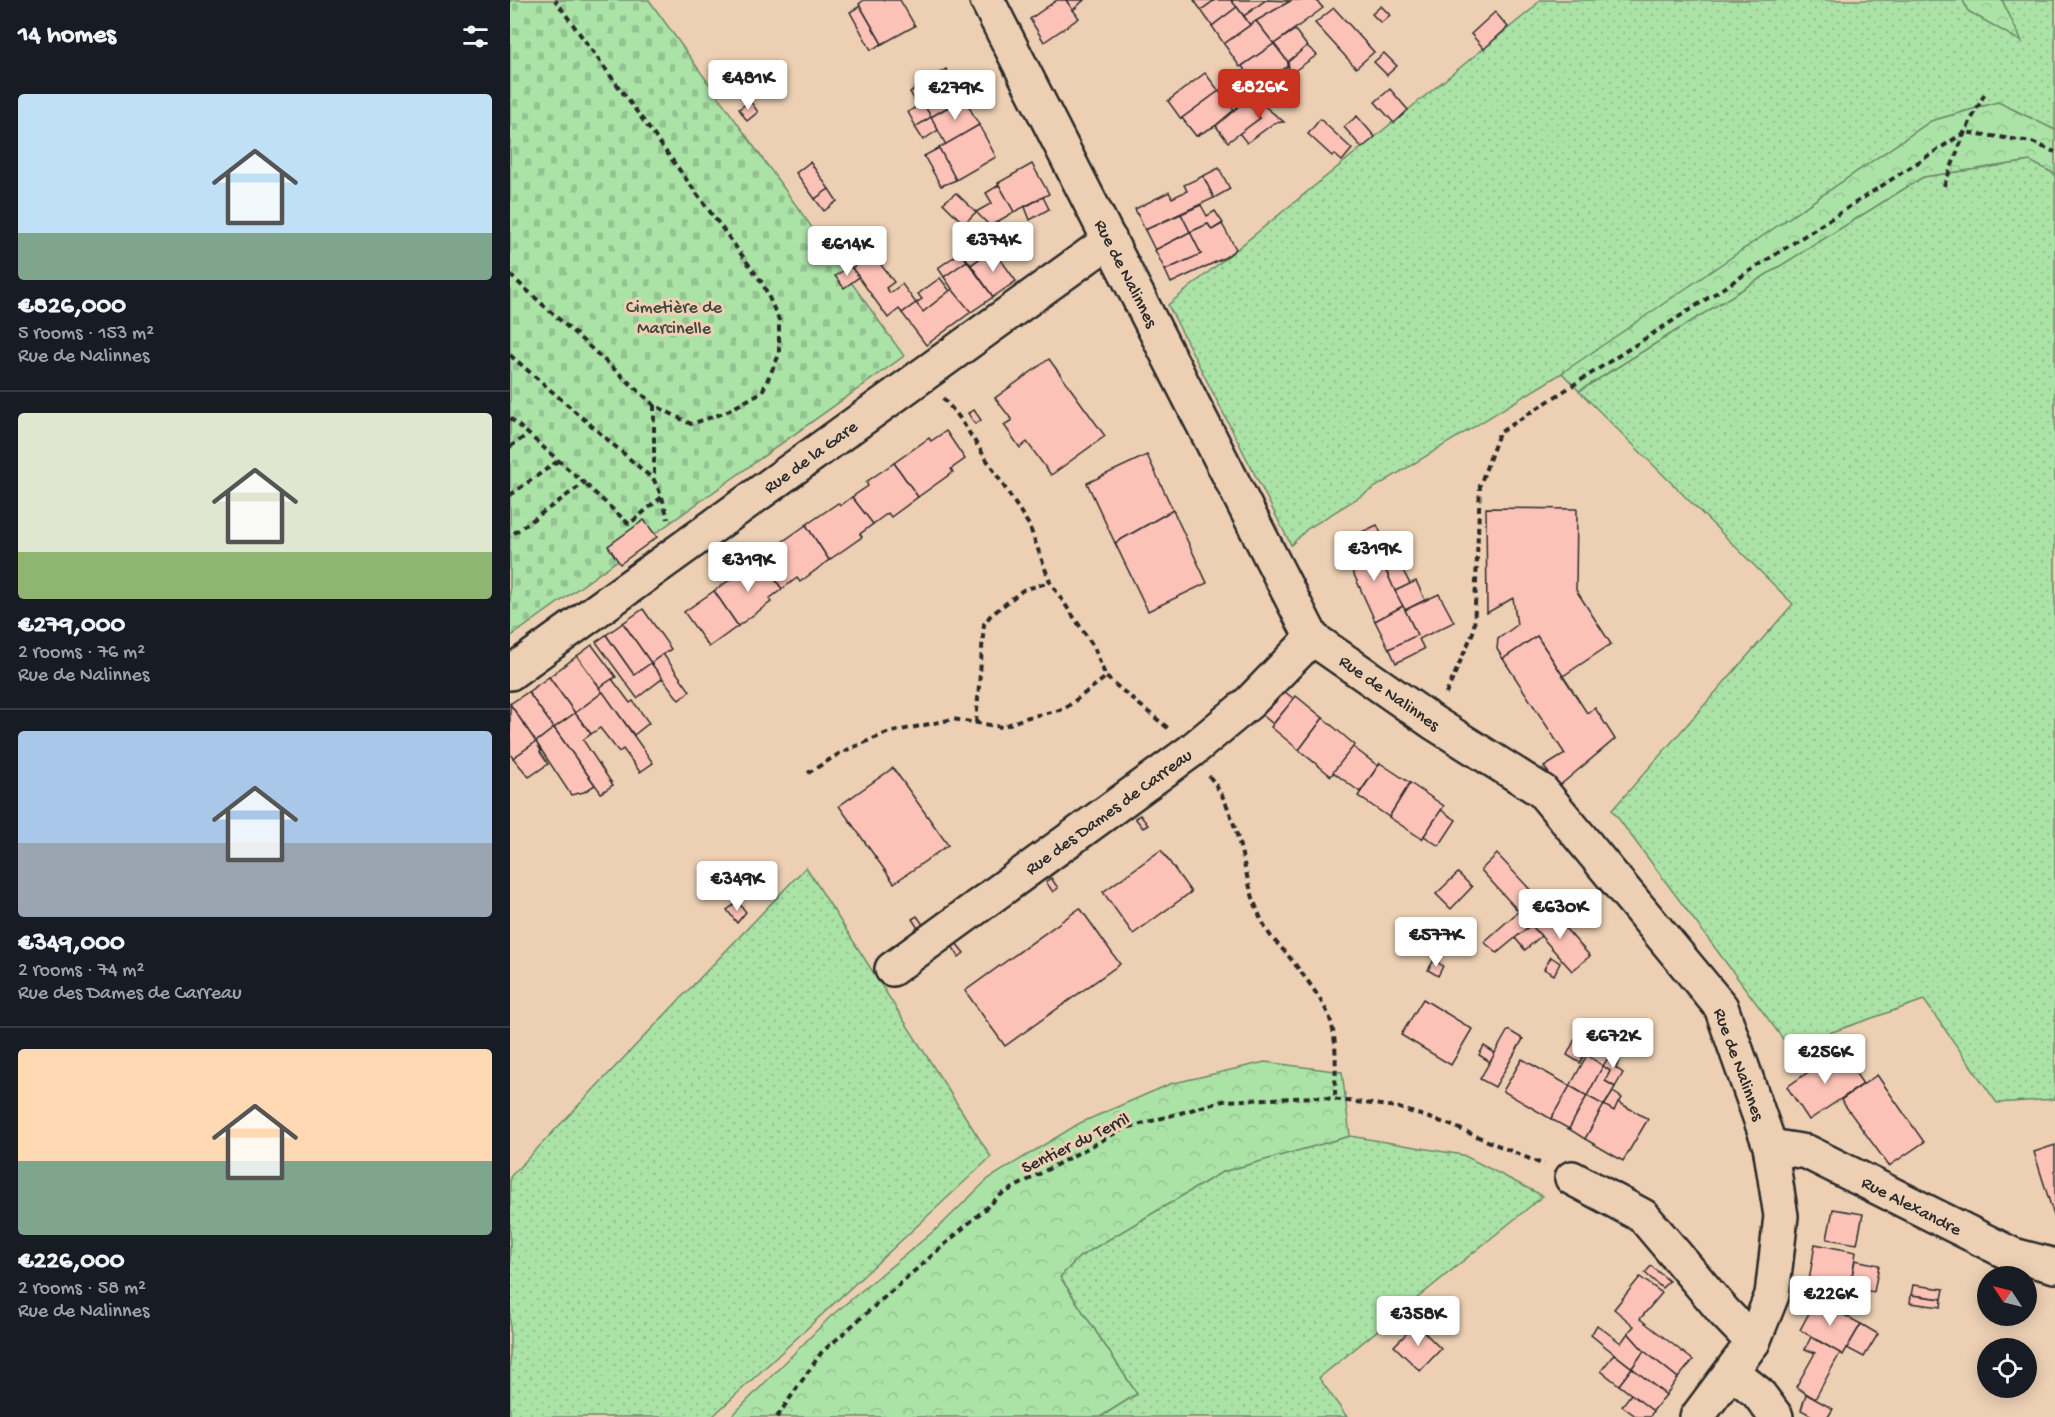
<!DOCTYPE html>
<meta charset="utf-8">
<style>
:root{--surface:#171b24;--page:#20242c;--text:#f1f3f6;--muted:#9ea1a6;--line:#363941;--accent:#c8321e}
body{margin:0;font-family:"Gochi Hand",sans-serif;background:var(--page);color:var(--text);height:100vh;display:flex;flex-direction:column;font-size:22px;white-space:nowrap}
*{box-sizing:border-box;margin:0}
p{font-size:20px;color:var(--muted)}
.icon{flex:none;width:33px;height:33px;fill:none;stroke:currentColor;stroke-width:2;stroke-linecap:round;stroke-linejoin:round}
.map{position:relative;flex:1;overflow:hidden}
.details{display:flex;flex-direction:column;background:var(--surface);width:510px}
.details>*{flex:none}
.needle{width:39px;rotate:305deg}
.buttons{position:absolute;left:1467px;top:1266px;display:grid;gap:12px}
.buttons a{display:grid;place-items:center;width:60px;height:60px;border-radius:50%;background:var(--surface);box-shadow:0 3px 15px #0003;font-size:30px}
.price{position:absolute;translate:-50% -51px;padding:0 14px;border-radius:6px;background:#fff;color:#222;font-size:20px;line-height:39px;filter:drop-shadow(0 2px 3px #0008)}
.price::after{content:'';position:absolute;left:50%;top:36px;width:18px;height:14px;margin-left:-9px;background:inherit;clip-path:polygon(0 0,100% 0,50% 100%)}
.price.active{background:var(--accent);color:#fff}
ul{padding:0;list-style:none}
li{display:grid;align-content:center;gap:12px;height:318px;padding:0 18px}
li+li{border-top:2px solid var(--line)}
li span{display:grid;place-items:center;height:186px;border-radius:6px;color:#555}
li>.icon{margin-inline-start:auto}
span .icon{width:108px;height:108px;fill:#fffc;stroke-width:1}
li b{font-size:26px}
h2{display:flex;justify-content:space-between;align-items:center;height:72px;padding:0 18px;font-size:26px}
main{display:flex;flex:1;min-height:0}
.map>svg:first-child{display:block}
.grass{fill:url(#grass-dots);stroke:#6b8769;stroke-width:1.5}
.forest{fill:url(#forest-crowns);stroke:#6b8769;stroke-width:1.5}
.cemetery{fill:url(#cemetery-stones);stroke:#6b8769;stroke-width:1.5}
.building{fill:#fdc2b7;stroke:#2b2b2b;stroke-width:1.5}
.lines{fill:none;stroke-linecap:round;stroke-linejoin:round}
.street-casing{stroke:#2b2b2b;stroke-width:38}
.path{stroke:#2b2b2b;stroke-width:4;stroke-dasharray:6 4.5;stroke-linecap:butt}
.street{stroke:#edd0b4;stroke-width:33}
.labels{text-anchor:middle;stroke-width:6;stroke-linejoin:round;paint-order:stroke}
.street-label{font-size:18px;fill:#2b2b2b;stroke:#edd0b4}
.park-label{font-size:18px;fill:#3e473e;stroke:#edd0b4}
</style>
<main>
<section class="details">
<h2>14 homes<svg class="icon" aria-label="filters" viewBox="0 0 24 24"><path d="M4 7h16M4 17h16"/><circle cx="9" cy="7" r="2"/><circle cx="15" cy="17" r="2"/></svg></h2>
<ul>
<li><span style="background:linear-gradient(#bfe0f5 75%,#7fa58c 0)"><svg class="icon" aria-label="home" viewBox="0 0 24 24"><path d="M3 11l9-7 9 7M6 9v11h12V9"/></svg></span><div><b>€826,000</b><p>5 rooms · 153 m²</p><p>Rue de Nalinnes</p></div></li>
<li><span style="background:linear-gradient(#dfe7d0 75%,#8fb573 0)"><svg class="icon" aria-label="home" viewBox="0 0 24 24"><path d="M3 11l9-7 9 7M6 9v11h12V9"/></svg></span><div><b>€279,000</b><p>2 rooms · 76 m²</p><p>Rue de Nalinnes</p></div></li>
<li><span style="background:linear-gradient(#a9c7e8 60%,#9aa5b1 0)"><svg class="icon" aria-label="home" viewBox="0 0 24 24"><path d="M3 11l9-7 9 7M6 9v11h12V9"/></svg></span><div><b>€349,000</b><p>2 rooms · 74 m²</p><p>Rue des Dames de Carreau</p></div></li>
<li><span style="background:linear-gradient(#ffd9b3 60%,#7fa58c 0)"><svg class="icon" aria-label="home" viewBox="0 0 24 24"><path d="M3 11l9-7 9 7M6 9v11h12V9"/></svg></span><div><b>€226,000</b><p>2 rooms · 58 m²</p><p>Rue de Nalinnes</p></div></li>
</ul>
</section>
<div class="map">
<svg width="1545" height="1417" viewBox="0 0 1545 1417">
<defs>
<pattern id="grass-dots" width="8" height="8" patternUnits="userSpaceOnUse" patternTransform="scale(1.5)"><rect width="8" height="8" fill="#abe3a7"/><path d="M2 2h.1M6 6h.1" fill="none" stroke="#93c390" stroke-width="1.8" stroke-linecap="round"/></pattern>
<pattern id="forest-crowns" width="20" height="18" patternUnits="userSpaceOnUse" patternTransform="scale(1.5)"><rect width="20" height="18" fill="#abe3a7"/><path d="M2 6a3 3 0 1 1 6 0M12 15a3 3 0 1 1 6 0" fill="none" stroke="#93c390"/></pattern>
<pattern id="cemetery-stones" width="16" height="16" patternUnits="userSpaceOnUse" patternTransform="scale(1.5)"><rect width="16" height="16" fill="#abe3a7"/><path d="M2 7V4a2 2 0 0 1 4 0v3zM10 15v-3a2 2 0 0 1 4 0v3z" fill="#93c390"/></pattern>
</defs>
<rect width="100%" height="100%" fill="#edd0b4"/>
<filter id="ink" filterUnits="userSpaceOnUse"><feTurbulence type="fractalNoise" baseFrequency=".0167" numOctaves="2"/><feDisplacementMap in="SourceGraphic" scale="12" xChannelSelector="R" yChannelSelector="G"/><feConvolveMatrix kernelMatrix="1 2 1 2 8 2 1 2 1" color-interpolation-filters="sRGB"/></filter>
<g filter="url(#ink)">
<g class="grass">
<path d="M1030,0H1453L1458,11L1511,41L1492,0H1545V130L1488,102L1421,121L1106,338L1052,373L797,529L781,545L658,305L1022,9Z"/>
<path d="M1520,161L1545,174V1099L1487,1103L1414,1000L1279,1047L1102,810L1283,604L1069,391L1413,177Z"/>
<path d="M296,867L481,1157L202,1417H0V1177Z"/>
<path d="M840,1136L953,1155L1033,1196L809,1378L837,1417H590L627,1394L550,1277L569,1257L712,1172Z"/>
</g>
<g class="forest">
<path d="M1453,0H1492L1512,42L1458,11Z"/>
<path d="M1488,102L1545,130V174L1520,161L1413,177L1069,391L1052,373L1421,121Z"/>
<path d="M755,1062L832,1072L840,1136L712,1172L569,1257L550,1277L627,1394L590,1417H221L321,1316L430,1226L478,1179L570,1123L660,1084Z"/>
</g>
<path class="cemetery" d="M0,0H139L394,356L0,637Z"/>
<g class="building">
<path d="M354,0H390L405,26L372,44L349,4Z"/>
<path d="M547,0H556L569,18L534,42L520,19Z"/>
<path d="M556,0H574L563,10Z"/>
<path d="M684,0H705L691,10Z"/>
<path d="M705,0H721L727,7L702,26L691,10Z"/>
<path d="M721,0H756L734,16Z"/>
<path d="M756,0L780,1L740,25L734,16Z"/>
<path d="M782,0H806L813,8L764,44L746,21Z"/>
<path d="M350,6L372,44L361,50L340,12Z"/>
<path d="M871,6L880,15L871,23L862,14Z"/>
<path d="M727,7L740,25L714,44L702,26Z"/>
<path d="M824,8L864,52L846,68L805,23Z"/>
<path d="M985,12L998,27L974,49L961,34Z"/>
<path d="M746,21L764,44L730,67L714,44Z"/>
<path d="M785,30L797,46L778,62L764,44Z"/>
<path d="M764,44L778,62V66L746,88L732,66Z"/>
<path d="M797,46L807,55L780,74L778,62Z"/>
<path d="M874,53L887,66L877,75L864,62Z"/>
<path d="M436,69L454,98L421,117L404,88Z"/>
<path d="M695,73L709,91L671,119L658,101Z"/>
<path d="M721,83L735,101L724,110L709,91Z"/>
<path d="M405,89L421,117L406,127L398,112L408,106L400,92Z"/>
<path d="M880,89L898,110L884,123L865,102Z"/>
<path d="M709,91L724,110L705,126L686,136L672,118Z"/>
<path d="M742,96L774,122L764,123L737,143L729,133L750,118L736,100Z"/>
<path d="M454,98L469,125L436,145L421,117Z"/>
<path d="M736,100L750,118L718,142L706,126Z"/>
<path d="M240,101L248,112L237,121L229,109Z"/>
<path d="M847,116L865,137L852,148L834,127Z"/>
<path d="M421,117L428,130L413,140L405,127Z"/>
<path d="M810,119L842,149L832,161L824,154L822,156L798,134Z"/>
<path d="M469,125L486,157L446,180L429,148Z"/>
<path d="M429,148L446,180L431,186L414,156Z"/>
<path d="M300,162L319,189L305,199L286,173Z"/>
<path d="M522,164L539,194L504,212L488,183Z"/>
<path d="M709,168L720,189L704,198L693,176Z"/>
<path d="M693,176L704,198L635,230L625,209L659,192L662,198L677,191L674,185Z"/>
<path d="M489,185L504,212L480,226L466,212L482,203L476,193Z"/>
<path d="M319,189L327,201L314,211L305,199Z"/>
<path d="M446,193L466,212L454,224L433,203Z"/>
<path d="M533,197L539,209L520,220L515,207Z"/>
<path d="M691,205L697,216L705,211L713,223L702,230L698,224L680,232L671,214Z"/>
<path d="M671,214L680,232L645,250L635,230Z"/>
<path d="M698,224L702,230L712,224L726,249L714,258L661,283L655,270L691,254L680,232Z"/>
<path d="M680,232L691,254L655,270L645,250Z"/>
<path d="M349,239L357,249L343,261L334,251Z"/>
<path d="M466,243L474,255L461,265L452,253Z"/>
<path d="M483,249L506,281L483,297L461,265Z"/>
<path d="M451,252L457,261L434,277L428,268Z"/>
<path d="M362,253L384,282L376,288L380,293L392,284L406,303L392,313L389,309L378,318L342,268Z"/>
<path d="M457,261L483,297L461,312L451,302L434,277Z"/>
<path d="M340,266L349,277L334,288L325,276Z"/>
<path d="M430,278L440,291L413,312L406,303L412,299L408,294Z"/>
<path d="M442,289L461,312L416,345L392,313L406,303L413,312Z"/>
<path d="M539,359L595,436L541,475L517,442L510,448L494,425L502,420L485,398Z"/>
<path d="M464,410L471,420L465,424L458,413Z"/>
<path d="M436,431L455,459L441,469L443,472L408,497L384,463L419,438L421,441Z"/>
<path d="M637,455L663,510L605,543L577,483Z"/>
<path d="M384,463L408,497L381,517L378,513L363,524L342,497L358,486L356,482Z"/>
<path d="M342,497L363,524L350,534L352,537L319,560L296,525L328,503L330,506Z"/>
<path d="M976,508L1067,509L1066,590L1101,644L1053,676L1027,636L993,659L987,649L988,639L1007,625L1003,598L977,613Z"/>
<path d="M663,510L697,583L638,611L605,543Z"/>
<path d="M134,520L147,537L110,564L98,546Z"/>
<path d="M296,525L319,560L290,582L287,578L272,589L252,562L268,551L265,547Z"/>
<path d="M867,525L885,563L875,568L862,543L836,557L828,543Z"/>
<path d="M862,543L893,606L865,621L836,557Z"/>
<path d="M888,561L900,584L885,591L875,568Z"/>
<path d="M252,562L272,589L259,599L261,602L228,626L204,591L237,568L239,571Z"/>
<path d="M906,581L915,600L895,610L885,591Z"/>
<path d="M204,591L228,626L199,647L174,612Z"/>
<path d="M929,594L944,622L909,639L914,649L886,663L879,648L907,635L895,610Z"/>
<path d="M893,606L907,635L879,649L865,621Z"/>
<path d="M133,609L161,649L141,663L113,623Z"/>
<path d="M113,623L141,663L124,675L96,635Z"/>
<path d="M96,635L124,675L141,663L153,678L127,698L86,642Z"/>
<path d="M1027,636L1077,713L1085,708L1105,739L1049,786L1034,767L1055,754L993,659Z"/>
<path d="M82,645L106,677L89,688L67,656Z"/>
<path d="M153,654L180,691L169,700L141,663Z"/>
<path d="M67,656L93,692L65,713L39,677Z"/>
<path d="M39,677L65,713L44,728L18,692Z"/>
<path d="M102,679L120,703L123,701L139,723L124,735L89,688Z"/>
<path d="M770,688L784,699L763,724L750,713Z"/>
<path d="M18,692L44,728L26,742L0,704Z"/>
<path d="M93,692L143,763L130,772L113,749L109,752L90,728L81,734L65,713Z"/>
<path d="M786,696L813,718L789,750L761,727Z"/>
<path d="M0,704L26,742L3,758L0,754Z"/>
<path d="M65,713L81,734L73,740L103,785L91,793L44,728Z"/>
<path d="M813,718L845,745L821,776L789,750Z"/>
<path d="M44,728L85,785L74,792L61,795L26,742Z"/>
<path d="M26,742L31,751L30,752L38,764L19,777L3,758Z"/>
<path d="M843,747L868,766L850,792L823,772Z"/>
<path d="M870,763L900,783L879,817L848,796Z"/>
<path d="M383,768L438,845L384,883L329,806Z"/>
<path d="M900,783L934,806L912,839L879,817Z"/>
<path d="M931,810L946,820L929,846L914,836Z"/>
<path d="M630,815L638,825L633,828L625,818Z"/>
<path d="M651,850L681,892L623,934L593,892Z"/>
<path d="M987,854L1039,910L1021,925L971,870Z"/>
<path d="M244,870L250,878L237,888L232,880Z"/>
<path d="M948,873L962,887L941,909L926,894Z"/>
<path d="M541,878L548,888L543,892L536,882Z"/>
<path d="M228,902L236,912L227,923L217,910Z"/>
<path d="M570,908L610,964L495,1046L455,991Z"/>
<path d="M1039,910L1080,956L1062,971L1021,925Z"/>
<path d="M1009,911L1021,925L987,953L974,942Z"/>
<path d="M407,916L414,926L409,930L402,919Z"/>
<path d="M1021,925L1031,936L1015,950L1005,938Z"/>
<path d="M446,943L454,953L449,957L442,946Z"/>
<path d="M1041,957L1050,963L1044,975L1034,969Z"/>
<path d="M924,960L933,966L928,976L918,970Z"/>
<path d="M913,999L962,1029L941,1065L891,1035Z"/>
<path d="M998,1030L1013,1039L985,1087L970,1079Z"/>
<path d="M1065,1039L1078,1046L1070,1063L1057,1055Z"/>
<path d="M974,1046L985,1053L980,1062L969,1055Z"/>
<path d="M1103,1050L1112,1056L1106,1068L1113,1073L1105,1087L1095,1081L1100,1071L1093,1066Z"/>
<path d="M1330,1050L1353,1084L1299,1120L1277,1087Z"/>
<path d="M1077,1055L1093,1066L1077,1096L1060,1086Z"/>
<path d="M1012,1059L1060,1086L1041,1119L993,1091Z"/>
<path d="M1093,1066L1100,1071L1095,1081L1105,1087L1094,1106L1077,1096Z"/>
<path d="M1367,1075L1414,1142L1379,1166L1331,1100Z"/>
<path d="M1060,1086L1077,1096L1059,1129L1041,1119Z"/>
<path d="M1103,1092L1112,1098L1104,1111L1094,1106Z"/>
<path d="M1077,1096L1094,1105L1075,1139L1059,1129Z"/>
<path d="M1108,1102L1138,1119L1113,1161L1075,1139L1094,1105L1104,1111Z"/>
<path d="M1545,1145V1219L1524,1152Z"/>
<path d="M1323,1209L1353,1214L1347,1244L1317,1239Z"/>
<path d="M1305,1244L1346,1252L1340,1288L1299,1281Z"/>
<path d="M1345,1260L1369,1265L1364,1292L1340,1288Z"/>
<path d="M1141,1266L1159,1281L1152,1288L1135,1273Z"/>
<path d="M1130,1277L1152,1293L1130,1319L1183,1360L1168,1378L1134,1351L1118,1333L1124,1326L1104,1309Z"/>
<path d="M1403,1285L1434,1289L1432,1299L1401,1295Z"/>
<path d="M1401,1295L1432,1299L1431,1307L1400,1303Z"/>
<path d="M1306,1300L1351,1324L1333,1355L1290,1330Z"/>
<path d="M906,1324L931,1349L910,1371L884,1346Z"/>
<path d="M1351,1324L1368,1334L1354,1357L1337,1348Z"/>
<path d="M1087,1325L1111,1343L1118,1333L1134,1351L1122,1368L1081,1335Z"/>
<path d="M1301,1337L1330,1353L1305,1399L1286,1387L1305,1353L1295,1349Z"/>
<path d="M1134,1351L1168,1378L1156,1395L1122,1368Z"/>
<path d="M1104,1354L1122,1368L1109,1385L1091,1371Z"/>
<path d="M1122,1368L1156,1395L1143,1411L1109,1385Z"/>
<path d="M1121,1394L1143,1411L1140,1417H1127L1112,1406Z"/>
<path d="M1296,1394L1323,1409L1318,1417H1304L1291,1410Z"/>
</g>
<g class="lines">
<g class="street-casing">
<g id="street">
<path d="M477,0L802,638L924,723L1032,791L1211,1007L1260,1146L1271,1216L1262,1295L1243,1342L1187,1417"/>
<path d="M0,673L600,240"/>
<path d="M382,969L681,751L740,702L802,638"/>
<path d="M1260,1146L1297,1152L1503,1255L1545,1266"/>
<path d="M1062,1178L1133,1216L1214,1312L1243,1342"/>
<path d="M1222,1372L1248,1393L1266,1417"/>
</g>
</g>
<g class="path">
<path d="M1434,186L1455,132L1475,93"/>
<path d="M0,275L144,405L181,424L214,413L252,392L269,355V320L253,284L45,0"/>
<path d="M0,355L144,480L152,497L119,524L74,483"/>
<path d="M433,398L449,417L519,525L540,582L584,647L596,677L659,729"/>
<path d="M144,405V479"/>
<path d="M0,418L74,483L0,536"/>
<path d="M0,447L18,434"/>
<path d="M0,495L48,461"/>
<path d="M152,497L158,519"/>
<path d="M936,694L964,630L970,485L989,433L1455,132L1522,142L1545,152"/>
<path d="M466,723L474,624L480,616L513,590L540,582"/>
<path d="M298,773L332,752L377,733L443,719L492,727L515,718L554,709L596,677"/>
<path d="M699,776C736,821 729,884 758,932C763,940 770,946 776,953C789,969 816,1003 821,1022C828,1046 825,1074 825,1099"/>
<path d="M267,1417L311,1353L492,1194L613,1129L713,1101L806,1097L886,1107L938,1124L1034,1165"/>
</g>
<use href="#street" class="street"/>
</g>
</g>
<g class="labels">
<g class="street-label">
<text transform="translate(617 273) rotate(63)" y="6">Rue de Nalinnes</text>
<text transform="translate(300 456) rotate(-36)" y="6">Rue de la Gare</text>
<text transform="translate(880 692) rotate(35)" y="6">Rue de Nalinnes</text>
<text transform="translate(598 811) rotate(-36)" y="6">Rue des Dames de Carreau</text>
<text transform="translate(1230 1064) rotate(70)" y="6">Rue de Nalinnes</text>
<text transform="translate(565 1142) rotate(-26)" y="6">Sentier du Terril</text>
<text transform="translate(1402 1205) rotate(27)" y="6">Rue Alexandre</text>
</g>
<g class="park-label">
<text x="164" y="312">Cimetière de<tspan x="164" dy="21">Marcinelle</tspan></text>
</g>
</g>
</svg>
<div class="buttons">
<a><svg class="needle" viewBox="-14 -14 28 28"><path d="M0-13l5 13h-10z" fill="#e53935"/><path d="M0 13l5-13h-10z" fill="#9ea1a6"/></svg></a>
<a><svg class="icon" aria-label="locate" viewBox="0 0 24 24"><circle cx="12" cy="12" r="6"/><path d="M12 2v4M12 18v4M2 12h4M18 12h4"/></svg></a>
</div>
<b class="price" style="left:238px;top:111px">€481K</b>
<b class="price active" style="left:749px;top:120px">€826K</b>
<b class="price" style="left:445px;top:121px">€279K</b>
<b class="price" style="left:483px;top:273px">€374K</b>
<b class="price" style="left:337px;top:277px">€614K</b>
<b class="price" style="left:864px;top:582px">€319K</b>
<b class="price" style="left:238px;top:593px">€319K</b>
<b class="price" style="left:227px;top:912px">€349K</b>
<b class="price" style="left:1050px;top:940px">€630K</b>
<b class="price" style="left:926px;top:968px">€577K</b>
<b class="price" style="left:1103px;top:1069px">€672K</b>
<b class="price" style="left:1315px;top:1085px">€256K</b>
<b class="price" style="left:1320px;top:1327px">€226K</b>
<b class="price" style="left:908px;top:1347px">€358K</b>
</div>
</main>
